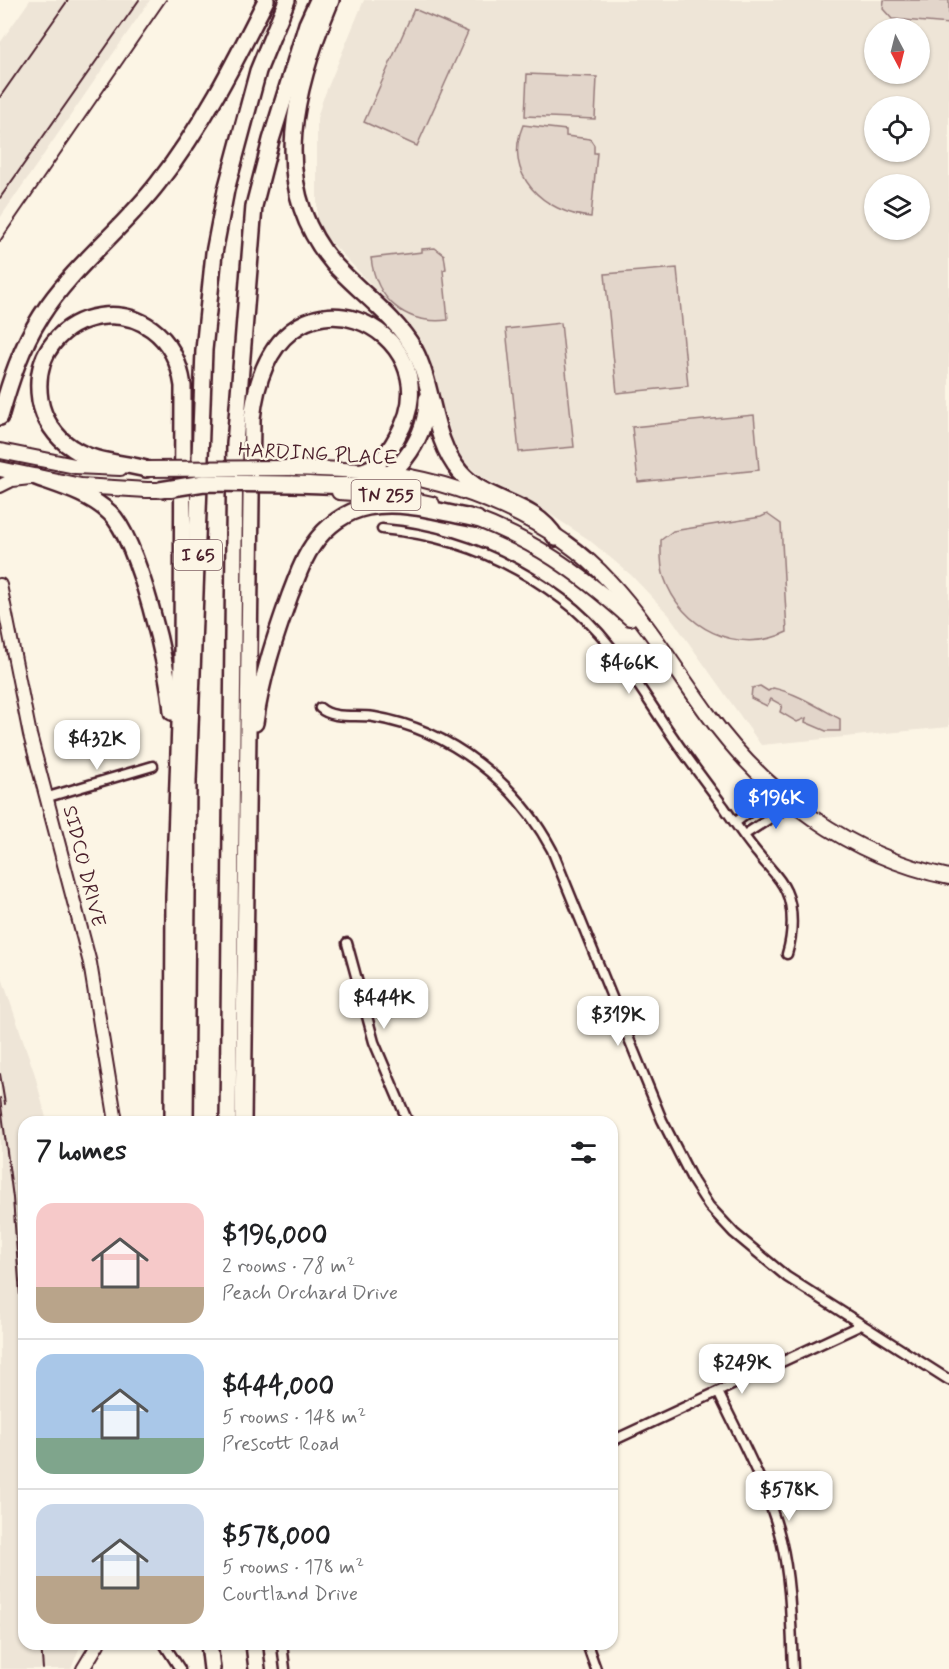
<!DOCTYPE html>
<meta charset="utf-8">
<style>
:root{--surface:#fff;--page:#f2f2f2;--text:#202124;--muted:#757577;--line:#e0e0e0;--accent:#2563eb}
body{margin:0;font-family:Mynerve,sans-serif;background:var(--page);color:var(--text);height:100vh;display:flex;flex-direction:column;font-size:22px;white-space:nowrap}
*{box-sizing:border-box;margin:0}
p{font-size:20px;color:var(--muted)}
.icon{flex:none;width:33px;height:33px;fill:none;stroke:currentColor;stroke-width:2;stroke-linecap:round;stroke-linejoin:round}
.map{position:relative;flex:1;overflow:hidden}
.details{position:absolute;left:18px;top:1116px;width:600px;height:534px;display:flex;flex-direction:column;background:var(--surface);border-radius:18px;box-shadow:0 2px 4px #0004}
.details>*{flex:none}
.needle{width:39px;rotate:173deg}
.buttons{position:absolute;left:864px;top:18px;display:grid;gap:12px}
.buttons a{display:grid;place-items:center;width:66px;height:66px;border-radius:50%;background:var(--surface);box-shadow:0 2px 4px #0004;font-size:30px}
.price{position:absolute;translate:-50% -51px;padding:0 14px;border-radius:12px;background:#fff;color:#222;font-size:20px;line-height:39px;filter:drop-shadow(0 2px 3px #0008)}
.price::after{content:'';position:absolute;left:50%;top:36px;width:18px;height:14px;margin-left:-9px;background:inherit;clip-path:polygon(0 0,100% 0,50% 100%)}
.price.selected{background:var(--accent);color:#fff}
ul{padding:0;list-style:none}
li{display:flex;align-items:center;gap:18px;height:150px;padding:0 18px}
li+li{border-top:2px solid var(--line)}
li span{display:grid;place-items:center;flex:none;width:168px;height:120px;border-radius:18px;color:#555}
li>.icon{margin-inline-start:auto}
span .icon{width:72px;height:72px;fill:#fffc;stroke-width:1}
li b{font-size:26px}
h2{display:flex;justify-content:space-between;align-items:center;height:72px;padding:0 18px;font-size:26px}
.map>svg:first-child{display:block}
.built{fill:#eee5d7;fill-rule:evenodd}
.green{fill:#e2d5ca;stroke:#967a7a;stroke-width:1.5}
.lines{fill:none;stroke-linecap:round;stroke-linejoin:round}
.street-casing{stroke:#4a1f2b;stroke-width:13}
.secondary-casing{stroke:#4a1f2b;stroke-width:16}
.primary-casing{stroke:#4a1f2b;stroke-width:18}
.highway-casing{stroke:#4a1f2b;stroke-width:20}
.street{stroke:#fcf5e5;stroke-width:8}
.secondary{stroke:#fcf5e5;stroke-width:12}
.primary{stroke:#fcf5e5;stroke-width:14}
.highway{stroke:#fcf5e5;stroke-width:15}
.rail{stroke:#4a1f2b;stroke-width:2}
.primary-bridge-casing{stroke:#4a1f2b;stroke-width:18;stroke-linecap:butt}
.highway-bridge-casing{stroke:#4a1f2b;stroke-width:20;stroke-linecap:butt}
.primary-bridge{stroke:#fcf5e5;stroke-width:14}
.highway-bridge{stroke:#fcf5e5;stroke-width:15}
.labels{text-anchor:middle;stroke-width:5;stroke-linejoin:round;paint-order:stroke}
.shield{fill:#fcf5e5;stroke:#7f5f63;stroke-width:1.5}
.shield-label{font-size:18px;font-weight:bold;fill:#4a1f2b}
.street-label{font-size:20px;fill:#4a1f2b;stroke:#fcf5e5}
</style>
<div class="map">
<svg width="949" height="1669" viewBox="0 0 949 1669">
<rect width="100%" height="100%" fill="#fcf5e5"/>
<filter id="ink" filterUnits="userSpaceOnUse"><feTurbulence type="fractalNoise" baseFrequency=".0167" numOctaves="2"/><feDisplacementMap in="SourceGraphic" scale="12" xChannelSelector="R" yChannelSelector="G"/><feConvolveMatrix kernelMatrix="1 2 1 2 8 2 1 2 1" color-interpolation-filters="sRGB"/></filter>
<g filter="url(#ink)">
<g class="built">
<path d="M30,0H150L0,218V43Z"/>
<path d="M364,0H949V727L761,745L669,615L631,575L588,539L542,509L480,476L463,461L453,440L429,359L418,335L317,227V118L323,99ZM874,28H920V74H874ZM874,106H920V152H874ZM874,184H920V230H874Z"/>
<path d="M0,972L35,1075L47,1122H24V1644H81L71,1669H0Z"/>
</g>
<g class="green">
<path d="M884,0H949V24L892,19L883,9Z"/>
<path d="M414,9L468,32L417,146L364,122Z"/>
<path d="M527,74L597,77L595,119L525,116Z"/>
<path d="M523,125L566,130V136L590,139L594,145V153H597L591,217C544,213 502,175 523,125Z"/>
<path d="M435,248L444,255L446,269L443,270L448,320C406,325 376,300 371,258L422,252V249Z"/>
<path d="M677,268L688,386L617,393L605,274Z"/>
<path d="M561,323L574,447L519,452L506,329Z"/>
<path d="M754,415L759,470L638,482L632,427Z"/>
<path d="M767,514L781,524L787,632C737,656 681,628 664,577C660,565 661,552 661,540L673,531L761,517Z"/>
<path d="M760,686L768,691L773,688C797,693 818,707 840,719V731H826L805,722L806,718L797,722L780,712L782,705L771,699L767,706L751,698L752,688Z"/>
</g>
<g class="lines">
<g class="street-casing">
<g id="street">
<path d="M382,529C450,535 508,558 562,599C611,635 639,688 673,737C689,761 707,784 724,807C735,823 746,840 759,855C768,867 780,877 786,891C794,908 793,935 787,954"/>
<path d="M320,708C333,720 357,714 374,717C451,730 516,782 552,850L662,1120L693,1181L709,1206L734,1233L787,1277L949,1380"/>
<path d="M48,797L153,766"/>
<path d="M736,822L777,791"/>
<path d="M744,835L792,804"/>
<path d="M347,943L374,1042L408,1122"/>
<path d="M718,1392C741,1440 768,1488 781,1540C791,1582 791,1626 793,1669"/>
<path d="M612,1441L861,1325"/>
<path d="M164,1644L180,1669"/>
<path d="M282,1644L285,1669"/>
<path d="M587,1644L596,1669"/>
</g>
</g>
<g class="secondary-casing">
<g id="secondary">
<path d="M0,486L12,480L30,478"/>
<path d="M0,585L30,735L90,963L116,1122"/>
<path d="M83,1669L98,1644"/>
</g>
</g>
<g class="primary-casing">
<g id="primary">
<path d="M0,451L75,466L120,468"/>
<path d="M291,468C319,469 348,470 377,472C460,481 554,520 610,582C647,622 676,670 707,713C766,795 849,856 949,877"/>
<path d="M0,469L81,486L147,490"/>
<path d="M339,492L396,496L432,504"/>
<path d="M468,516C534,540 577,571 630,618"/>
</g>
</g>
<g class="highway-casing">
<g id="highway">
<path d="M331,0C296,84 266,184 333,263C359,292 394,315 414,349C435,388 431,438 460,472C486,503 534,501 556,538"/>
<path d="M0,417C10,382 21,347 41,316C72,267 122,230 158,183C202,127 234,64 266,0"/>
<path d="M146,469C123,463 92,462 72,448C56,438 43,419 40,400C25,305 167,277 183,386L182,665L174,897L173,1122"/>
<path d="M36,477C61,486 90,494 110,513C139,541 169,670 172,712"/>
<path d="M292,484C316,484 343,488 366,484C402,477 427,433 427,399"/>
<path d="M255,723C261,679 275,637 290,595C297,578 302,560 313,545C326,526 346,511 368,507C403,500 443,513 477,519"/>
<path d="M185,1122L188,781L204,350L214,253L226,190L258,71L287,0"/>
<path d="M228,1122L235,444L254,206L271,140L307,24L318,0"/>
<path d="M243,1122L252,419C271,239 462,329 397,437C390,450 378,468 362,471"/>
<path d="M209,1644L212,1669"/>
<path d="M254,1644L257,1669"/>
</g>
</g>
<use href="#street" class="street"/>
<use href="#secondary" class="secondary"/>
<use href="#primary" class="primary"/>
<use href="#highway" class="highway"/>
<g class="rail">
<path d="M0,97L68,0"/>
<path d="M0,198L139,0"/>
<path d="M0,241L166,0"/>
<path d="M0,1074L5,1104"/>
<path d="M0,1098L13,1198L24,1351"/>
<path d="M41,1644L43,1669"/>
</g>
<g class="primary-bridge-casing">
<g id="primary-bridge">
<path d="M146,469L291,468"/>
<path d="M147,490H172"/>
</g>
</g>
<g class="highway-bridge-casing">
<path id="highway-bridge" d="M160,490L204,483L292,484"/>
</g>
<use href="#primary-bridge" class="primary-bridge"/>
<use href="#highway-bridge" class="highway-bridge"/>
</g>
</g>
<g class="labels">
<g class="shield">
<rect x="351.5" y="480" width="69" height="30" rx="4.5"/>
<rect x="174" y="540" width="48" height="30" rx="4.5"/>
</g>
<g class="shield-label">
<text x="386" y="501">TN 255</text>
<text x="198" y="561">I 65</text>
</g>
<g class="street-label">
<text transform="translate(318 453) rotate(3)" y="7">HARDING PLACE</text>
<text transform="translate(85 866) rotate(76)" y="7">SIDCO DRIVE</text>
</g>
</g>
</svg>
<div class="buttons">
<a><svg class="needle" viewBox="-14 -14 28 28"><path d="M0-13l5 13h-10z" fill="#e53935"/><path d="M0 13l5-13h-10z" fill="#757577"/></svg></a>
<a><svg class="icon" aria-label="locate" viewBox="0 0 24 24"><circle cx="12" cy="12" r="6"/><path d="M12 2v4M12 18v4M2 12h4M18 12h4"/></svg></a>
<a><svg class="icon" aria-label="layers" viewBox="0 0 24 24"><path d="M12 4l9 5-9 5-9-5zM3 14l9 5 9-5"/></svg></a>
</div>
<b class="price" style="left:629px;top:695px">$466K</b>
<b class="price" style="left:97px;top:771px">$432K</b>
<b class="price selected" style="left:776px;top:830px">$196K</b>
<b class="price" style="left:384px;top:1030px">$444K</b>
<b class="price" style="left:618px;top:1047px">$319K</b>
<b class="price" style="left:742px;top:1395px">$249K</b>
<b class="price" style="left:789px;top:1522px">$578K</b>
<section class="details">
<h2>7 homes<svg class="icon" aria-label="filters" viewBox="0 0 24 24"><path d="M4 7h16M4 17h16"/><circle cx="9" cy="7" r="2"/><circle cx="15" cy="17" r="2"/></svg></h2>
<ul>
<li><span style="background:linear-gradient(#f6c9c9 70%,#b9a48a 0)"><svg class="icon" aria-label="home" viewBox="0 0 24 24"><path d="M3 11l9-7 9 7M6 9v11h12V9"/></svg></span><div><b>$196,000</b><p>2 rooms · 78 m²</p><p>Peach Orchard Drive</p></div></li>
<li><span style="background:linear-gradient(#a9c7e8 70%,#7fa58c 0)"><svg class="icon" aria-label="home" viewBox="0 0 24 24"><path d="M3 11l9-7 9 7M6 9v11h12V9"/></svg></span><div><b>$444,000</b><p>5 rooms · 148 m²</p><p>Prescott Road</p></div></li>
<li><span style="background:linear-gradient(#c9d6e8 60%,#b9a48a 0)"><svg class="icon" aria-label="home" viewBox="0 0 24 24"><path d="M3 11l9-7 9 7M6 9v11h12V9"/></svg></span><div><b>$578,000</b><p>5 rooms · 178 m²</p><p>Courtland Drive</p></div></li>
</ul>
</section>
</div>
